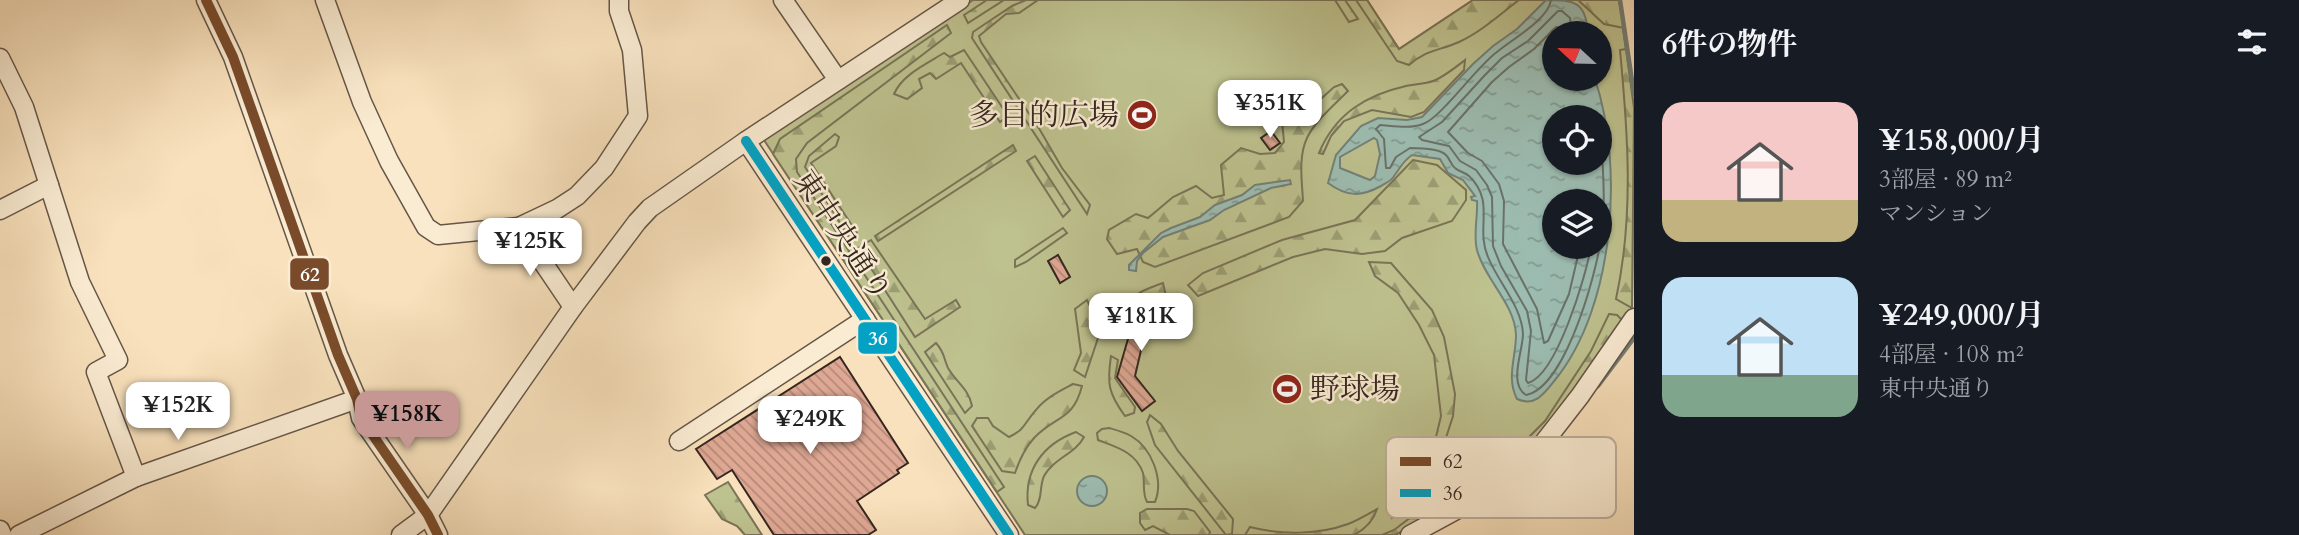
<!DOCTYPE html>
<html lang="ja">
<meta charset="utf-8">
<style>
:root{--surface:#171b24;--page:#242831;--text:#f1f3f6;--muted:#9ea1a6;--accent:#c59692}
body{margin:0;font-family:Cardo,"Noto Serif JP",serif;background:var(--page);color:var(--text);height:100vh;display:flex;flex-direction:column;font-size:26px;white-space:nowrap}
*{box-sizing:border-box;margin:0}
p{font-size:23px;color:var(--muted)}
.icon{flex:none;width:38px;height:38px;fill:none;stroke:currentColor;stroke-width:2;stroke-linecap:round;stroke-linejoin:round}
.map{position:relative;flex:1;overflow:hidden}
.details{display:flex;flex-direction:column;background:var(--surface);width:665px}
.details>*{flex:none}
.needle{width:46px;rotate:292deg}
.buttons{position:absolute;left:1542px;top:21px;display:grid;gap:14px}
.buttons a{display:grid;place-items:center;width:70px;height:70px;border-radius:50%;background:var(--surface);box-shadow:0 2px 5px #0004;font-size:35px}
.price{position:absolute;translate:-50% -60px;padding:0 16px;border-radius:14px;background:#fff;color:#222;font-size:23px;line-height:46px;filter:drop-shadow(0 2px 4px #0008)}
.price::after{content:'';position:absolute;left:50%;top:42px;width:21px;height:16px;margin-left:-10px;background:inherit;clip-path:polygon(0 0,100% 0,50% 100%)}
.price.on{background:var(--accent);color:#111}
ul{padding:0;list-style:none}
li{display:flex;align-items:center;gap:21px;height:175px;padding:0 28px}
li span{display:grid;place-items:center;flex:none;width:196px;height:140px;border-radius:21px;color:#555}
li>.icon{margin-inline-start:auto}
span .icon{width:84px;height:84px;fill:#fffc;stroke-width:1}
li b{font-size:30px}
h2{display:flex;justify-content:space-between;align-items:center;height:84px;padding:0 28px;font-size:30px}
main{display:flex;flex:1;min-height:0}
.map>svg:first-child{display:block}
.green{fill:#bec28f;stroke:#7a7458;stroke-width:2;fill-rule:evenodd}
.forest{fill:url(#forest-firs);stroke:#7a7458;stroke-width:2}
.water{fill:url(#water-ripples);stroke:#738178;stroke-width:2;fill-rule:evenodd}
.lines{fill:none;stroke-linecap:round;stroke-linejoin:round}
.shore{stroke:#697269;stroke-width:2}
.stream{stroke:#738178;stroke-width:4.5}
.building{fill:url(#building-back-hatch);stroke:#352720;stroke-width:2}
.minor-casing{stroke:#665647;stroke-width:21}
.minor{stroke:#faecd3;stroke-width:18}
.bus-1-casing{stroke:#faecd3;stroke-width:16}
.bus-2-casing{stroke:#faecd3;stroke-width:16}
.bus-1{stroke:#7a4b2a;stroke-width:10}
.bus-2{stroke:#03a2c5;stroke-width:10}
.bus-dot{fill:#352720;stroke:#faecd3;stroke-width:2.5}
.labels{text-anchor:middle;stroke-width:5;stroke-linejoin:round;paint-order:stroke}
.poi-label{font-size:30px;fill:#352720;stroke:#faecd3;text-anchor:end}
.street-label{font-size:30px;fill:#352720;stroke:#faecd3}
.key{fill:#faecd3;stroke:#bfb19d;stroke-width:2}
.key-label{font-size:19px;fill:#352720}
.line-badge{stroke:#faecd3;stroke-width:2.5}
.badge-label{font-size:19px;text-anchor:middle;font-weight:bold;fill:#fff}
</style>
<main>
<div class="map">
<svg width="1634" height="535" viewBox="0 0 1634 535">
<defs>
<pattern id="forest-firs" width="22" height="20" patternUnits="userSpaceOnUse" patternTransform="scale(1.75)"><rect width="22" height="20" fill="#bec28f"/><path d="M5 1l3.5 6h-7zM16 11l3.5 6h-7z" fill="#9b9e74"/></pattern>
<pattern id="water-ripples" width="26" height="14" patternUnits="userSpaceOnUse" patternTransform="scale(1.75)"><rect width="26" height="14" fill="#9dbdb2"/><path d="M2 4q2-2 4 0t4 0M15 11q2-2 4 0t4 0" fill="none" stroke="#819a90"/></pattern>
<pattern id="building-back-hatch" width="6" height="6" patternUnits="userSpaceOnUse" patternTransform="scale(1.75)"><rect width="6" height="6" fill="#dfa894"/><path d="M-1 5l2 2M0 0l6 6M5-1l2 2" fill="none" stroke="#b68978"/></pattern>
</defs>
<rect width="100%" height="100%" fill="#f8e1bc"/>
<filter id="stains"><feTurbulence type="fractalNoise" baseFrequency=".00286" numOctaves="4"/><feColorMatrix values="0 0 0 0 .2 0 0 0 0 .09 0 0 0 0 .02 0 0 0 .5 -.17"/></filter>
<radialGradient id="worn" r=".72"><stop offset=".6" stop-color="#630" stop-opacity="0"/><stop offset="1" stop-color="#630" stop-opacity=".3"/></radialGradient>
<path class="green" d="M973,0H1367L1399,49L1473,0H1619L1634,108L1632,308L1626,324L1514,472L1395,535H1025L764,140ZM1554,33H1600V79H1554ZM1554,117H1600V163H1554ZM1554,201H1600V247H1554Z"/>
<g class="forest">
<path d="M987,0H1004L968,23L964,15Z"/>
<path d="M1026,0H1038L1019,13L1006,14L979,36L981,42L1040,130L1062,168L1090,205L1087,214L972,38L973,32L1012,6Z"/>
<path d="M1335,0H1345L1358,19L1349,22Z"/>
<path d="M1356,0H1367L1399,49L1473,0H1519C1499,15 1481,32 1459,42C1439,51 1427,49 1409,65L1397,61Z"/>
<path d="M1578,0H1619L1624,28L1604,24Z"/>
<path d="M947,25L951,33L807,143L796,159L797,172L1004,487L997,492L773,154L780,139Z"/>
<path d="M1626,49L1634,108L1632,308L1616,299C1634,216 1628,134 1620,50Z"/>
<path d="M964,50L1008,116L1000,122L961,63L936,79L930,73L919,79L922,88L907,99L894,94C902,75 926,64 944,53L950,57Z"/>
<path d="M1465,60L1464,70L1424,112L1411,117L1372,110L1344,121L1331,136L1323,154L1319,153C1335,114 1366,95 1406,86C1415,84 1425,84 1433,81C1444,77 1456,67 1465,60Z"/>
<path d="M1342,84L1348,91C1334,105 1315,121 1307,138C1298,157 1302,181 1303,201L1289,217L1155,267L1143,262L1137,249L1117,254L1107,239L1109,230L1136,214L1148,218L1173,197L1196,186L1212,198L1224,195L1221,165L1241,148L1260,154L1275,153L1284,142L1282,121L1296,108L1313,106L1334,87Z"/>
<path d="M835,134L839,137L836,146L811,163L857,233L858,239L852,242L805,167L809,156Z"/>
<path d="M1013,145L1016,151L878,241L875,236Z"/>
<path d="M1035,156L1070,210L1063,217L1027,161Z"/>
<path d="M1413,160L1437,165L1466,190V200L1452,221L1402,238L1385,251L1362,254L1325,249L1293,257L1198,296L1188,285L1203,273L1282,240L1355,220Z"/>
<path d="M1063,228L1067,233L1026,262L1015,267V260Z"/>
<path d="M871,240L925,319L956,300L960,307L915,337L858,248Z"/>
<path d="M1369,262L1391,263L1432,310L1444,337L1455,394L1453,416L1433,478L1410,506L1392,518L1389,510L1408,495L1430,462L1441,416L1434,355L1419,325L1398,293L1375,276Z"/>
<path d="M1163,283L1167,301L1129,316C1127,293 1145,290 1163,283Z"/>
<path d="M1087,300L1101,329L1085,377L1074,370L1081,353L1075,309Z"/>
<path d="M1609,314L1617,315L1626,324L1514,472L1395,535H1382L1394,530L1423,508L1444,482L1473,472L1515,451L1545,421L1591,351Z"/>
<path d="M936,343C945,353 943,357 948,368C956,382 969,389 972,406L965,413L925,352Z"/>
<path d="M1111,356L1118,360L1115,378L1135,407L1134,413L1125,416C1108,393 1107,383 1111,356Z"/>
<path d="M1073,384L1082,386C1073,421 1056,415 1034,438C1025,448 1019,461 1015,473L1002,471L972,426L977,418H988L993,426L1009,437C1026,429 1024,423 1036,410C1045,398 1060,391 1073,384Z"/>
<path d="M1150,415L1161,424L1178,451L1233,519L1232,534L1226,535L1155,445L1147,422Z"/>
<path d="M1109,428C1116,430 1124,432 1131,436C1152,448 1164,480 1155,502H1147C1142,493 1145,483 1143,473C1136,452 1116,447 1098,440L1097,433L1102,429Z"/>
<path d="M1076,432L1084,437C1076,453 1053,459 1044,476C1039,487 1043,499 1035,508L1028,505C1024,470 1043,444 1076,432Z"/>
<path d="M728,482L762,535H745L737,526L722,519L705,495Z"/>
<path d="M1147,509H1187L1194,511L1210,532L1209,535H1170L1153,526L1145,530L1140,523V513Z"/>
<path d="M1377,509C1373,522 1365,529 1354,535H1245L1250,527C1281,535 1318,535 1348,524C1358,520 1368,514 1377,509Z"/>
</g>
<g class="water">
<path d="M1546,0C1575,0 1586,2 1588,33H1554V79H1595C1624,166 1615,306 1555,380C1544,394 1535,407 1517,399C1506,377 1516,358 1516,335C1515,304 1485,280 1477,250C1473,234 1478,217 1477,201L1472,200L1471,197L1475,196L1463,180L1448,173L1440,159L1412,155C1402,162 1401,167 1394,176C1392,181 1385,183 1381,186C1361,197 1347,197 1328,183L1336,155L1361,126L1378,118L1407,120L1422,117L1473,64L1493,46L1517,29ZM1554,117H1600V163H1554ZM1374,138L1377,140L1380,154L1375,176L1370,180L1340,168V157ZM1554,201H1600V247H1554Z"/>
<path d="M1290,180L1291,184L1271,188L1224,210L1210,220L1163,237L1143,253L1137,261L1136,271L1129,270V265L1161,233L1171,228L1200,217L1215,205L1242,195L1255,185Z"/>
<circle cx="1092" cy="491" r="15"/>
</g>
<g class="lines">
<g class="shore">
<path d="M1551,0C1549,19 1511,40 1497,52C1477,66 1441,118 1423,124C1410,129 1394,126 1380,125L1376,129L1384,139L1386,168H1390L1396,157L1410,148C1420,148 1439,148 1446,155C1450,159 1451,165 1455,168C1459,172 1465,172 1469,176C1496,202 1475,227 1488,257C1498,282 1522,307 1523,334C1523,351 1508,384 1526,395C1567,388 1601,260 1603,223C1605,193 1603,162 1600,131"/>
<path d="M1562,33L1561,28L1556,27L1534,49L1509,67L1492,82L1448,132L1468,153L1482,161L1499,184L1504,201L1503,244L1537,309L1544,343L1548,341L1569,294L1580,247"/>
<path d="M1572,33L1570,18L1562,11H1558L1528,41L1502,58L1485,75L1442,122L1419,137L1422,140L1449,146L1460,161L1476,170L1487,185L1492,197L1493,246L1501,266L1527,311L1531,331L1526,380L1528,383C1557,375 1586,275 1591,247"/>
</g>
<g class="stream">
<path d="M1620,0L1634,94"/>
<path d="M1598,386L1634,338"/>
</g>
</g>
<g class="building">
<path d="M1271,131L1280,143L1270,150L1261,138Z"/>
<path d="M1058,255L1070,277L1060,283L1048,261Z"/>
<path d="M1175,303L1179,316L1146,329L1135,376L1155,401L1142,411L1117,377L1134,318Z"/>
<path d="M840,357L908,463L897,470L899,473L857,501L876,530L868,535H774L732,470L717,479L696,449Z"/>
</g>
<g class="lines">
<g class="minor-casing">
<g id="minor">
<path d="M206,0L233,57L338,355L357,399L361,418L428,515L438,535"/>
<path d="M325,0L362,102L389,161L426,227L438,235L519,227L557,209L577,196L604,168L638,116L632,50L619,11V0"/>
<path d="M783,0L838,80"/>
<path d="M0,58L24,107L80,282L118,360L96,372L136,477"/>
<path d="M746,141L1009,535"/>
<path d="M0,210L49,185"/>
<path d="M519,227L573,307"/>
<path d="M679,441L865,319"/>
<path d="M0,530L2,535"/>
<path d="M19,535L136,477L357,399"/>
<path d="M401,535L428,515L573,307L637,222L650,208L746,141L960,0"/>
<path d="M1410,535L1517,477L1580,396L1634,318"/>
</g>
</g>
<use href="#minor" class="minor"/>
<g class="bus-1-casing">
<path id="bus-1" d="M206,0L233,57L338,355L357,399L361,418L428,515L438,535"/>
</g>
<g class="bus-2-casing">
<path id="bus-2" d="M746,141L1009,535"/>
</g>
<use href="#bus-1" class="bus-1"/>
<use href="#bus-2" class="bus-2"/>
</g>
<defs>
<g id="stadium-disc" transform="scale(1.575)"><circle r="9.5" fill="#8f2418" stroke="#faecd3"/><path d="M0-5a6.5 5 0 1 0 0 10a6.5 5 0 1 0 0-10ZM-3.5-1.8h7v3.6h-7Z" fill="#fff"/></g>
</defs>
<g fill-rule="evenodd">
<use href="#stadium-disc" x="1142" y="115"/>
<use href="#stadium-disc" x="1287" y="389"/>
</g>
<circle class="bus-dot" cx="826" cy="261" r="6"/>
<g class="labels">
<g class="poi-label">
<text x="1119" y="125">多目的広場</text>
<text x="1310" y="399" text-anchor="start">野球場</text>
</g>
<g class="street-label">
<text transform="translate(843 235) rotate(56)" y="10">東中央通り</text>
</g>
</g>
<rect x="1386" y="437" width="230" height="81" rx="10" class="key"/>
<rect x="1400" y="457" width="31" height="9" fill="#7a4b2a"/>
<rect x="1400" y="489" width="31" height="8" fill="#03a2c5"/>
<g class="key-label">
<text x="1443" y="468">62</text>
<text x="1443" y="500">36</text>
</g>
<g class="line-badge">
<rect x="289" y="257" width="41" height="34" rx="7" fill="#7a4b2a"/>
<rect x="857" y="321" width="41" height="34" rx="7" fill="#03a2c5"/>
</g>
<g class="badge-label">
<text x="310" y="281">62</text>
<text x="878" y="345">36</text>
</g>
<rect width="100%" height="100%" filter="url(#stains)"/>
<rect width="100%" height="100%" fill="url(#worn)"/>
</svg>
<div class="buttons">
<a><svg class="needle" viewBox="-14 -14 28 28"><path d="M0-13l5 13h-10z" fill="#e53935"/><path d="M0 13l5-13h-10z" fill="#9ea1a6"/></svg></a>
<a><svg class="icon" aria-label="locate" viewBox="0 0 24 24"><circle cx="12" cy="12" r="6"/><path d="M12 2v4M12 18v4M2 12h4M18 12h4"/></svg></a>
<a><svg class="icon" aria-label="layers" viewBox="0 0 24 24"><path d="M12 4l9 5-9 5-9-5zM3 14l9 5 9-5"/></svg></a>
</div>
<b class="price" style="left:1270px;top:140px">¥351K</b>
<b class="price" style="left:530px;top:278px">¥125K</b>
<b class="price" style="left:1141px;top:353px">¥181K</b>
<b class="price" style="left:178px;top:442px">¥152K</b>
<b class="price on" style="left:407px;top:451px">¥158K</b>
<b class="price" style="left:810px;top:456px">¥249K</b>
</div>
<section class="details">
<h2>6件の物件<svg class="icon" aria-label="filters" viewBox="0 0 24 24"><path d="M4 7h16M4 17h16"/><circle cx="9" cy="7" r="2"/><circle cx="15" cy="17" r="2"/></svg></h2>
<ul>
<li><span style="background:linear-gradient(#f6c9c9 70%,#c2b280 0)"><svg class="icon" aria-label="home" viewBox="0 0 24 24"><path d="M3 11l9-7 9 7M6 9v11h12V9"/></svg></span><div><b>¥158,000/月</b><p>3部屋 · 89 m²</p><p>マンション</p></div></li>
<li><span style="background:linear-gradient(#bfe0f5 70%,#7fa58c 0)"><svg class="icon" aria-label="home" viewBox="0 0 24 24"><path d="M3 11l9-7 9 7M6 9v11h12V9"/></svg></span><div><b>¥249,000/月</b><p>4部屋 · 108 m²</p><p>東中央通り</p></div></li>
</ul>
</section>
</main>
